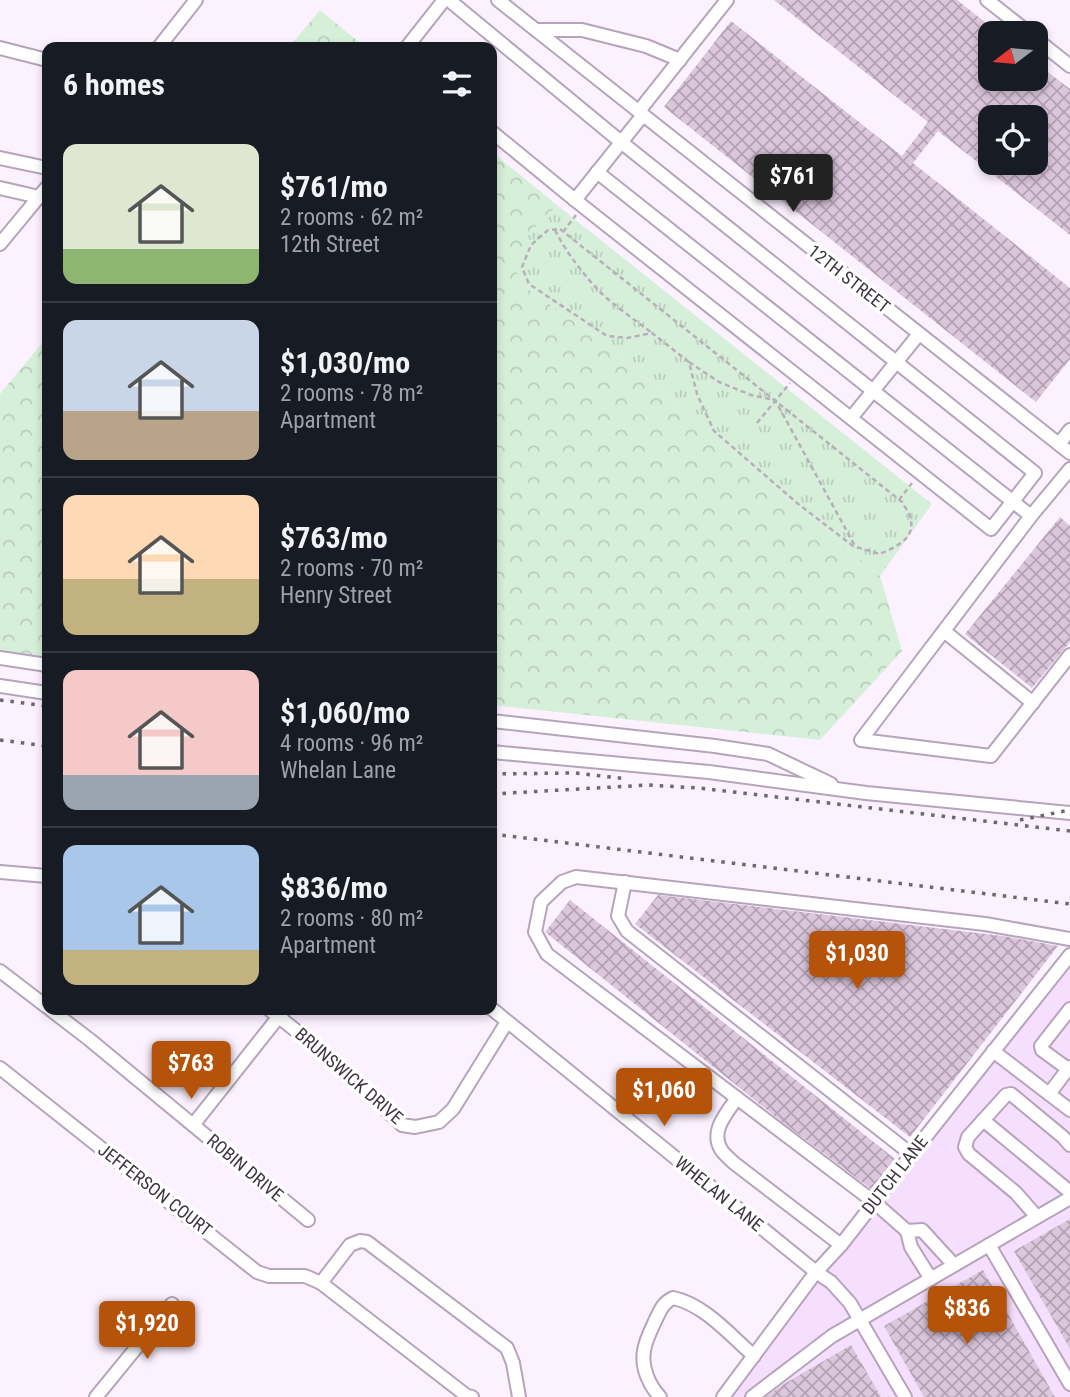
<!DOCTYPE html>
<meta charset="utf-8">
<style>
:root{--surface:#171b24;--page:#242831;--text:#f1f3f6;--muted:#9ea1a6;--line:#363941;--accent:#b45309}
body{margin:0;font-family:"Roboto Condensed",sans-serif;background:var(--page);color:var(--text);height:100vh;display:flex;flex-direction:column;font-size:26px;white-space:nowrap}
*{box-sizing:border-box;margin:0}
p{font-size:23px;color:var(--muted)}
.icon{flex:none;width:38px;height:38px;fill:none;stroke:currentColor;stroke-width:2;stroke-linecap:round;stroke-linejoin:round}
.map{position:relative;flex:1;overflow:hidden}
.details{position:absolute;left:42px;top:42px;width:455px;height:973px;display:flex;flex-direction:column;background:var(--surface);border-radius:14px;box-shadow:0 4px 10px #0003}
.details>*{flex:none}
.needle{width:46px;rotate:254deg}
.fabs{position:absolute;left:978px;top:21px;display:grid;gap:14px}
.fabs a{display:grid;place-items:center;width:70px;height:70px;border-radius:14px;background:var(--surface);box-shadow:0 4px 10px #0003;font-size:35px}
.price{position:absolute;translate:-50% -60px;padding:0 16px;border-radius:7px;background:var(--accent);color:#fff;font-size:23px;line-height:46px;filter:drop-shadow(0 2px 4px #0008)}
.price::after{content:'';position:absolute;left:50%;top:42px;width:21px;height:16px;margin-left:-10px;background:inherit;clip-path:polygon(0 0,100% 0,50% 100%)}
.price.on{background:#222;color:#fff}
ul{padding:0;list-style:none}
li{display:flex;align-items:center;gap:21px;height:175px;padding:0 21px}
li+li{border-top:2px solid var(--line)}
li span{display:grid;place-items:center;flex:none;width:196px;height:140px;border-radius:14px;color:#555}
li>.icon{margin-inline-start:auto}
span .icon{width:84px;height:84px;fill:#fffc;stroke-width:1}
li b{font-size:30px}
h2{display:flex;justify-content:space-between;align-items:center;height:84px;padding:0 21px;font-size:30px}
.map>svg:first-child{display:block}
.built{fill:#f6dffe}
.forest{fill:url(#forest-crowns)}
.park{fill:url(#park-tufts)}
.building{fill:url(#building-cross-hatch);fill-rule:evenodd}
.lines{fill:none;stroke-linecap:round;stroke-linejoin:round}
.minor-casing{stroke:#b5a4bb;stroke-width:16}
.path{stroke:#b8afbb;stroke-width:2.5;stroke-dasharray:5 3.5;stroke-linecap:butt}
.minor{stroke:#fff;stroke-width:12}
.rail{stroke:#6e6671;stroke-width:3.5;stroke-dasharray:3.5 7;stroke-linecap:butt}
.labels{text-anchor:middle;stroke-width:7;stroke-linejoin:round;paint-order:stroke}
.street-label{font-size:18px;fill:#3d363f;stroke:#fff}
</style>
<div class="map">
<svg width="1070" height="1397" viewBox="0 0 1070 1397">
<defs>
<pattern id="forest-crowns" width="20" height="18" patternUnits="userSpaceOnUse" patternTransform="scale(1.75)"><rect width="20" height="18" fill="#d6efd9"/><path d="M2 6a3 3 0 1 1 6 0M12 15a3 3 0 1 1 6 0" fill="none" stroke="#b9cebb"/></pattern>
<pattern id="park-tufts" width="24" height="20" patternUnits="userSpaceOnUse" patternTransform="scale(1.75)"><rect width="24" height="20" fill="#d6efd9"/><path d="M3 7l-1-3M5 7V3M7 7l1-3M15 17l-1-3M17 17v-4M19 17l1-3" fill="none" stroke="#b9cebb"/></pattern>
<pattern id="building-cross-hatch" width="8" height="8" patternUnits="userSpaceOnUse" patternTransform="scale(1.75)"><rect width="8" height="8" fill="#dbc6db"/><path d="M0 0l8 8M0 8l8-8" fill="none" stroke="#b3a2b3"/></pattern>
</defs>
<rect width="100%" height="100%" fill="#fcf1ff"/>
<path class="built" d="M1070,955V1397H720Z"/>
<g class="forest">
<path d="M320,10L365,47H289Z"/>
<path d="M492,152L558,206L543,218L521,284L610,347L880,576L902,651L820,740L492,705Z"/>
<path d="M47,337V658L0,653V394Z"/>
</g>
<path class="park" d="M558,206L932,504L880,576L610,347L521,284L514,264C526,237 533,225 558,206Z"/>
<g class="building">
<path d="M774,0H957L990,26V79H1036V63L1070,89V235L938,131L913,163L1070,288V359L1036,402L664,107L731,21L902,156L928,122ZM990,117H1036V163H990Z"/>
<path d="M1060,517L1070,526V642L1032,688L965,634Z"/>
<path d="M658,895L1003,936L1058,946L910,1137L635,924Z"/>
<path d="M570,900L895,1159L871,1189L781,1121L545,932Z"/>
<path d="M1070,1219V1349L1014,1251Z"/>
<path d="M983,1270L1055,1397H924L884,1326Z"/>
<path d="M851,1345L881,1397H766L784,1384Z"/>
</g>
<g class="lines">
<g class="minor-casing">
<g id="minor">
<path d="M449,0L621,142L1035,473L991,529L575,200L643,115"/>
<path d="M498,0L1070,453"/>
<path d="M987,0L1029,33"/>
<path d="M536,30H582L646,46L680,60"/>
<path d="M1036,39L1070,66"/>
<path d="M159,47L196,0"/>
<path d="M407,47L444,0"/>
<path d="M0,48L47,60"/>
<path d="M639,111L727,0"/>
<path d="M492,132L575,200"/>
<path d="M0,158L47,168"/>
<path d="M597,172L1031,516L1070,469"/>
<path d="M0,188L39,197"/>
<path d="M0,244L47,187"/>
<path d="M851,418L919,334"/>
<path d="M1059,444L1070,430"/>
<path d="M1031,516L861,740L991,756L1070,655"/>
<path d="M944,631L1033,703"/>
<path d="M0,658L47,665"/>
<path d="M0,686L47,693"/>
<path d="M492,721L715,746L768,754L831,784"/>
<path d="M492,752L709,772L866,793L1070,813"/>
<path d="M0,872L47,876"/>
<path d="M625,882L618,916L627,931L911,1154"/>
<path d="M0,971L47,1007"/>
<path d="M492,1009L816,1272L831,1282L850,1303L905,1397"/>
<path d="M1070,1009L1041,1046L1042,1050L1068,1069L1070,1067"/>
<path d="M51,1010L90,1040L308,1220"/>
<path d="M270,1010L333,1060L402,1125L415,1127L439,1122L453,1109L507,1022"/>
<path d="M993,1051L1070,1110"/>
<path d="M0,1068L257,1272L269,1276H305L321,1283L467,1396L472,1397"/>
<path d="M1049,1094L1068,1069"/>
<path d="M737,1098C726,1114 709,1132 722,1151C725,1155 731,1160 734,1163L841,1245"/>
<path d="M983,1120L1070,1192"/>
<path d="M193,1125L284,1010"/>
<path d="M1037,1217L1016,1193L969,1154L965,1147L968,1137L1006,1095L1011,1094L1063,1137L1070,1145"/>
<path d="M907,1231L874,1202L547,954L535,932L541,902L562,882L576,877L985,924L1070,939"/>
<path d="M989,1245L1070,1384"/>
<path d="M931,1279L911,1247L907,1231L922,1230L954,1265"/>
<path d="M321,1283L350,1245L360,1241L367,1242L507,1348L513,1363L519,1397"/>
<path d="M96,1397L172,1304"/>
<path d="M660,1397C649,1385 641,1367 644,1351C645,1341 652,1328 656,1319C661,1309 663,1303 673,1298C704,1304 731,1336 754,1356"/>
<path d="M723,1397L816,1272L841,1245L915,1150L1070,955"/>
<path d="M752,1397L832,1336L1070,1198"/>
</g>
</g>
<g class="path">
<path d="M560,229L902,502C904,506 909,512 910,517C917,539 895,547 880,554L853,546L797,503L714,431L697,394L689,362L652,333L627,338L607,336L529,284L522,267L531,245L548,230Z"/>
<path d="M555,230C566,252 583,274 600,292C616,307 635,320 652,333"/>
<path d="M563,232L576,215"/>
<path d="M689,362L719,382L751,395L775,400L855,546"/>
<path d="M757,423L790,383"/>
<path d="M899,500L912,483"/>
</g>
<use href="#minor" class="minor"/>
<g class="rail">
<path d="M0,700L47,706"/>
<path d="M0,740L47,746"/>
<path d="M492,774L575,773L628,779"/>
<path d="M492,794L648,785L699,788L1070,831"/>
<path d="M1020,820L1070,810"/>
<path d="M492,834L1070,904"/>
</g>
</g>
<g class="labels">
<g class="street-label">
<text transform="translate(849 279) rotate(38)" y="6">12TH STREET</text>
<text transform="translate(349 1076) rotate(41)" y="6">BRUNSWICK DRIVE</text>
<text transform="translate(245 1168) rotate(40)" y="6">ROBIN DRIVE</text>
<text transform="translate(895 1175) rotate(-52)" y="6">DUTCH LANE</text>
<text transform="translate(155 1190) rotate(38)" y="6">JEFFERSON COURT</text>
<text transform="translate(719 1194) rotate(39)" y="6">WHELAN LANE</text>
</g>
</g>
</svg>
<div class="fabs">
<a><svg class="needle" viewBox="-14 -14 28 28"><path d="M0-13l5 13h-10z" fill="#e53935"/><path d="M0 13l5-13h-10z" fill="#9ea1a6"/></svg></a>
<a><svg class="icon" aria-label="locate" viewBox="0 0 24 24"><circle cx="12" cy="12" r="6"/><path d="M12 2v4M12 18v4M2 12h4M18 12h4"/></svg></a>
</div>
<b class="price on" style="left:793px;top:214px">$761</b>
<b class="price" style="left:857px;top:991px">$1,030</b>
<b class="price" style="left:191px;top:1101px">$763</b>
<b class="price" style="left:664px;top:1128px">$1,060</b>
<b class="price" style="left:967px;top:1346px">$836</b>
<b class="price" style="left:147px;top:1361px">$1,920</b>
<section class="details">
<h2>6 homes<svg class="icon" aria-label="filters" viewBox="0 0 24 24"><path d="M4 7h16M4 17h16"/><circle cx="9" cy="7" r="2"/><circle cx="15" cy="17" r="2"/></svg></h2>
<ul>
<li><span style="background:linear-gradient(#dfe7d0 75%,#8fb573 0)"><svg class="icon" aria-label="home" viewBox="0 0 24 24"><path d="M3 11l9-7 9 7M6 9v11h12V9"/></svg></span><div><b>$761/mo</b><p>2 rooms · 62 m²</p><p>12th Street</p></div></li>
<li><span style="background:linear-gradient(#c9d6e8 65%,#b9a48a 0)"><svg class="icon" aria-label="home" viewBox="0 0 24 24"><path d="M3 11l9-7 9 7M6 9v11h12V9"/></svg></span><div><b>$1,030/mo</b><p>2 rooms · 78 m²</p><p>Apartment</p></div></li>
<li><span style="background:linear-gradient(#ffd9b3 60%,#c2b280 0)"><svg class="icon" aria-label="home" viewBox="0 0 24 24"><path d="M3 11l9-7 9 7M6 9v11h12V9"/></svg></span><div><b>$763/mo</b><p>2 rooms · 70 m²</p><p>Henry Street</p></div></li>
<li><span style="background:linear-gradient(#f6c9c9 75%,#9aa5b1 0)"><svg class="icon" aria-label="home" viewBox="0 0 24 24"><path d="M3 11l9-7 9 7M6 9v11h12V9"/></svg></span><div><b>$1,060/mo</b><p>4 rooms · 96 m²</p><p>Whelan Lane</p></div></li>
<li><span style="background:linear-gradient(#a9c7e8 75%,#c2b280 0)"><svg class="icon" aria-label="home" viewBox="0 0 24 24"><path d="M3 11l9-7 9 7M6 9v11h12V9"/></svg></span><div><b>$836/mo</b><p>2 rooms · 80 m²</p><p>Apartment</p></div></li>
</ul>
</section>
</div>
